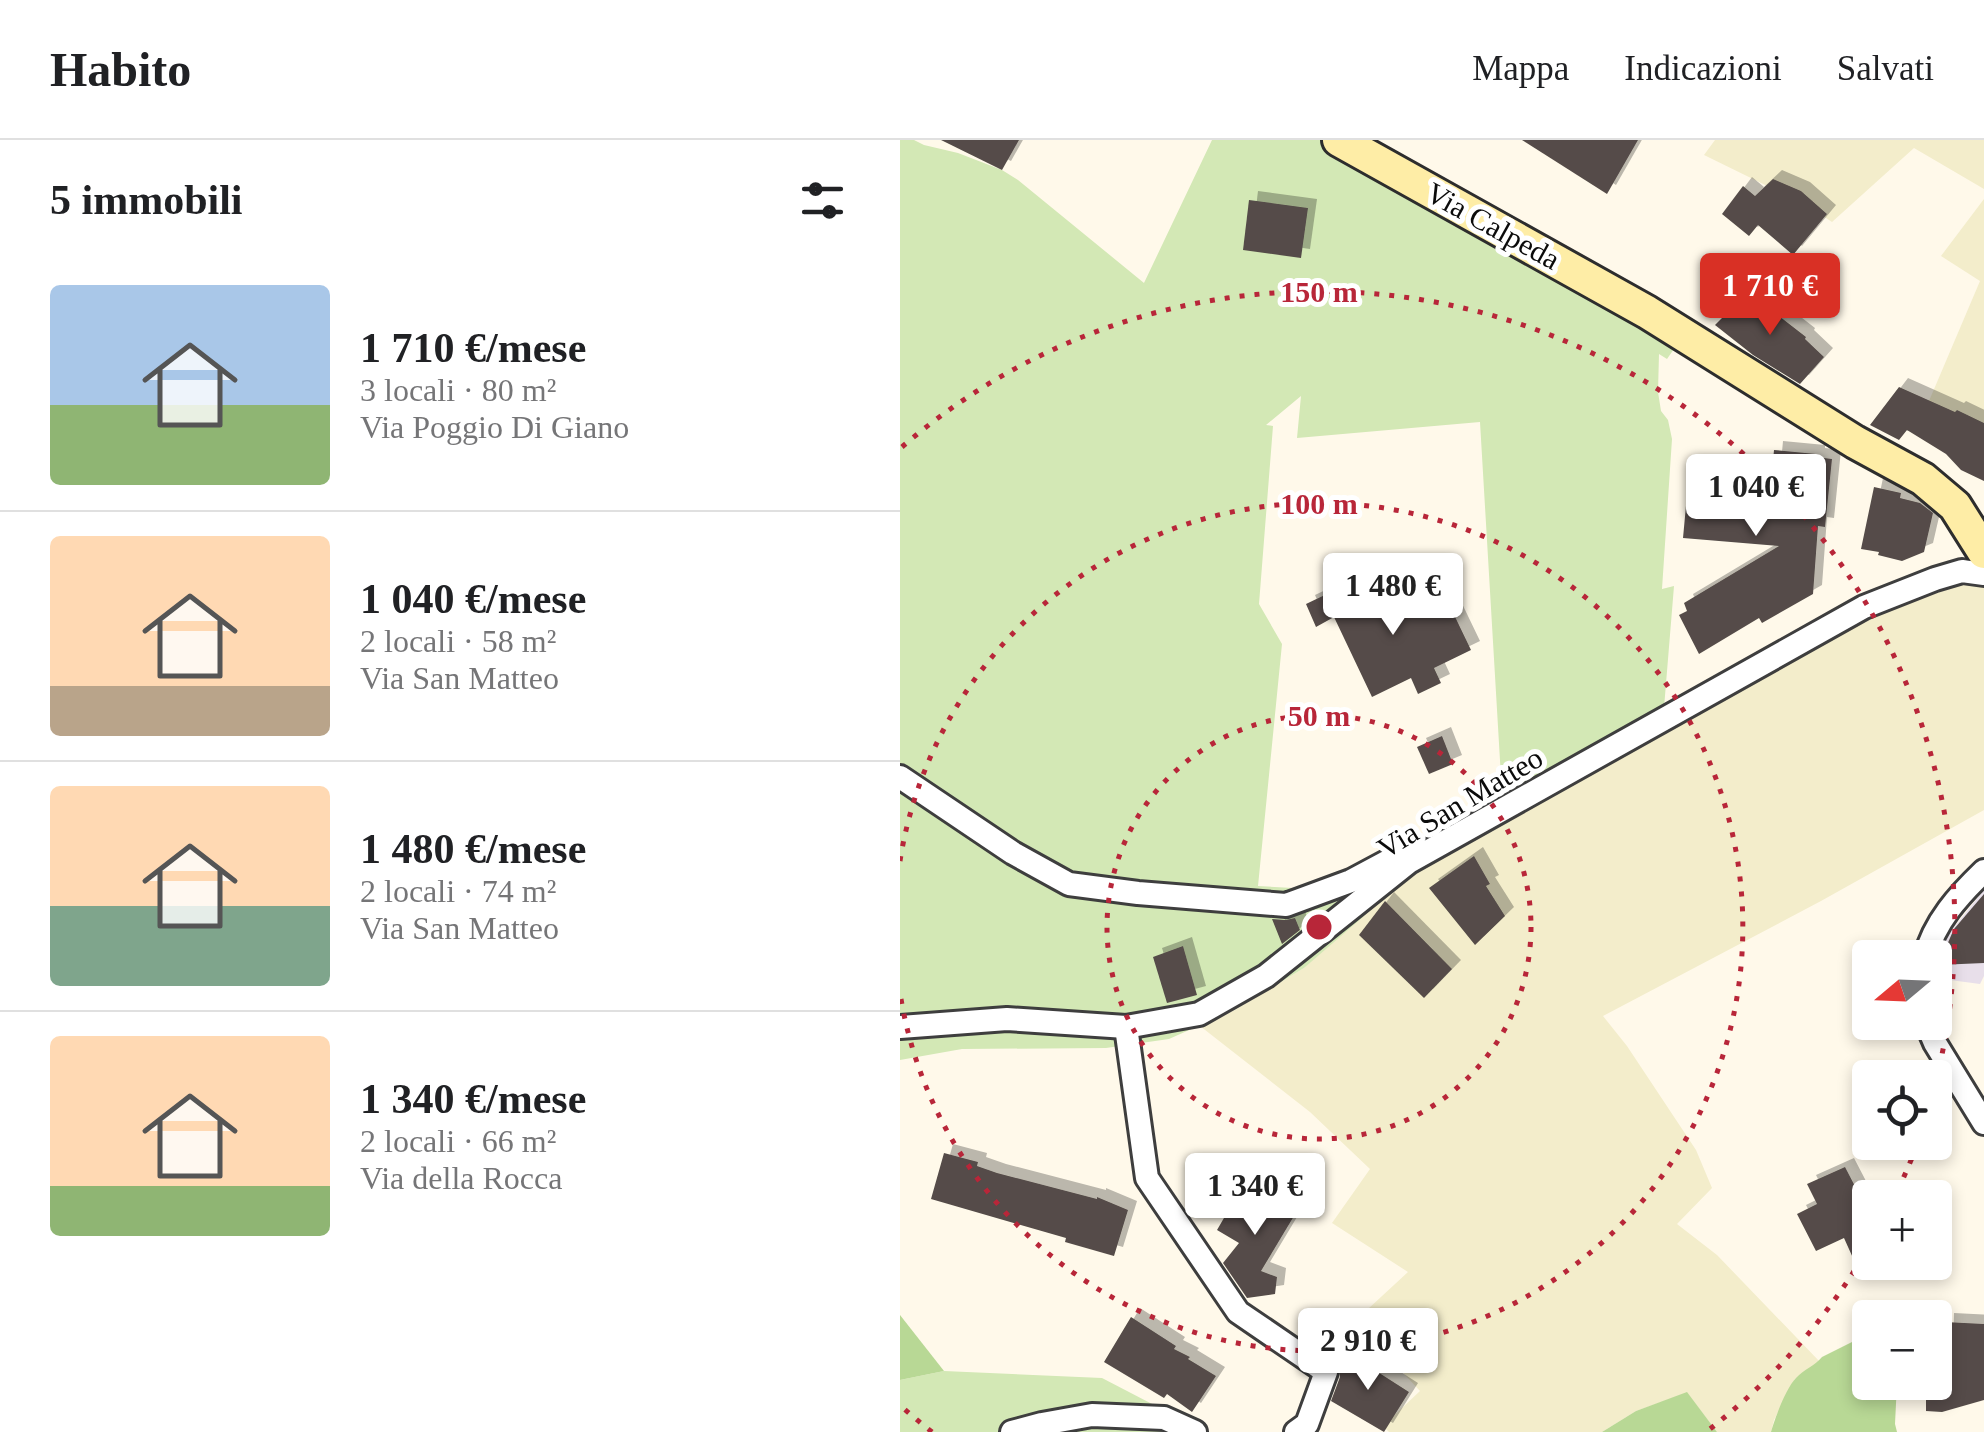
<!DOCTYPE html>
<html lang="it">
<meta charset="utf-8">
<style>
:root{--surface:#fff;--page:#f2f2f2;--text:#202124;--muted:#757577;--line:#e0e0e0;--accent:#d93025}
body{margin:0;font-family:"Times New Roman",serif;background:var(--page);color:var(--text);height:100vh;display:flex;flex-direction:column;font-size:38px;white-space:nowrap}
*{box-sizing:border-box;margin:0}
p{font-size:32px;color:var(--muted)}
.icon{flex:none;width:55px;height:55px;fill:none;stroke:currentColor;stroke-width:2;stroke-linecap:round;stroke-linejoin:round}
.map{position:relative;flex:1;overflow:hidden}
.drawer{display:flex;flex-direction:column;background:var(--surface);width:900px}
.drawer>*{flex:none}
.needle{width:65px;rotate:251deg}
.buttons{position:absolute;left:952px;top:800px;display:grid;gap:20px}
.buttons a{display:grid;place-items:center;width:100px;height:100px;border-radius:10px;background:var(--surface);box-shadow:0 5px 15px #0003;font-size:50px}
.price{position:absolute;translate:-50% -85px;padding:0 22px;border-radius:10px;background:#fff;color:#222;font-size:32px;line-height:65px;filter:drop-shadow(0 2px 5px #0008)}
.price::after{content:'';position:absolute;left:50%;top:60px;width:30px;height:22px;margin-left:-15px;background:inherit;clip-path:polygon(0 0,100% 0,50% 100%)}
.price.selected{background:var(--accent);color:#fff}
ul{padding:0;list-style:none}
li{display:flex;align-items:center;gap:30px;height:250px;padding:0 50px}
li+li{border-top:2px solid var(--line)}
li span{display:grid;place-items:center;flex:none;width:280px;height:200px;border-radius:10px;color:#555}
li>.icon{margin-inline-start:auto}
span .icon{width:120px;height:120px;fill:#fffc;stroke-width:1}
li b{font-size:42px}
h2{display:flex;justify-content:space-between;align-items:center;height:120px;padding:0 50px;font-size:42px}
header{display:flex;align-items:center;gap:60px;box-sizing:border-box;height:140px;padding:0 50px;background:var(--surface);border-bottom:2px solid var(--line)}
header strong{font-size:48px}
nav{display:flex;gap:55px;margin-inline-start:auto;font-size:35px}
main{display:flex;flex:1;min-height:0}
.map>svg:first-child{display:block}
.industrial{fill:#e8dfea}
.farmland{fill:#f3edcb}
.green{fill:#d3e8b5}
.forest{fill:#b8d895}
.building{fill:#544c48;filter:url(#shadow)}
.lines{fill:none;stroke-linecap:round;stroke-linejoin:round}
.street-casing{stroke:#3e3e3e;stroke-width:28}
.secondary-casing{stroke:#2d2d2d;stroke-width:38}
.street{stroke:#fff;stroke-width:22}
.secondary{stroke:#feeda6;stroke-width:32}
.ring{fill:none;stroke:#b82639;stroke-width:5;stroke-dasharray:5 10}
.labels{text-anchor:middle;stroke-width:10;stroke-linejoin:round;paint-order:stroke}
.street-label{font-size:30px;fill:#0b0b0b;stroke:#fff}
.centre{fill:#b82639;stroke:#fff;stroke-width:5}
.ring-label{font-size:30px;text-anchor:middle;font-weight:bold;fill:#b82639;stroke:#fff;stroke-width:10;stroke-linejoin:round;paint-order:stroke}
</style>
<header>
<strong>Habito</strong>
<nav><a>Mappa</a><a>Indicazioni</a><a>Salvati</a></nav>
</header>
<main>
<section class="drawer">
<h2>5 immobili<svg class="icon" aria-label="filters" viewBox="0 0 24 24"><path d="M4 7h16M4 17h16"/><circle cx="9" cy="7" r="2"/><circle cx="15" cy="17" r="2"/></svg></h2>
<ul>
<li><span style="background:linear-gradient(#a9c7e8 60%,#8fb573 0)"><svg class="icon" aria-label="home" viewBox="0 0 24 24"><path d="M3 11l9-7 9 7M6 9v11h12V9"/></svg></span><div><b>1 710 €/mese</b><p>3 locali · 80 m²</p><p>Via Poggio Di Giano</p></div></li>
<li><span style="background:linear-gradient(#ffd9b3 75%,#b9a48a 0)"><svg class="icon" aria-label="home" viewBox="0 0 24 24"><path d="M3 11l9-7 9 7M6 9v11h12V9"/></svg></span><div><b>1 040 €/mese</b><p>2 locali · 58 m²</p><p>Via San Matteo</p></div></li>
<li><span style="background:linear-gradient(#ffd9b3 60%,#7fa58c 0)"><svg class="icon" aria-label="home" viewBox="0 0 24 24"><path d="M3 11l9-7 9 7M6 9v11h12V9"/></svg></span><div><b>1 480 €/mese</b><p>2 locali · 74 m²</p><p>Via San Matteo</p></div></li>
<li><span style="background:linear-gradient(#ffd9b3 75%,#8fb573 0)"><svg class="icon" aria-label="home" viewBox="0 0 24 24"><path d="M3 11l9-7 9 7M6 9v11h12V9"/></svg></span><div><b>1 340 €/mese</b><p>2 locali · 66 m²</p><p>Via della Rocca</p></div></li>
</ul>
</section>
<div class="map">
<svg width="1084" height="1292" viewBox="0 0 1084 1292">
<defs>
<filter id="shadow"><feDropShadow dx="9" dy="-9" stdDeviation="0" flood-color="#0004"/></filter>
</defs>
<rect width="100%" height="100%" fill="#fff9ea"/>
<path class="industrial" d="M1084,750V836L1080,844L1035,838V820L1038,813L1051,791Z"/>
<g class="farmland">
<path d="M815,0H1084V49L1014,8L932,82L908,66L804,15Z"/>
<path d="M1084,59V297L1029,261L1080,141L1041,116Z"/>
<path d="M1033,440L1084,441V670L921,761L703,876L727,906L796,1010L812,1048L777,1084L817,1115L920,1222L895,1239L874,1280L871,1292H817L787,1253L736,1271L702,1292H489L483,1286L520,1251L455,1181L508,1132L432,1083L470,1029L410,972L300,886L335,870L404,828L487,745Z"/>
</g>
<g class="green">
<path d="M0,0H14L24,5L58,13L102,30L118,40L244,143L312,0H441L785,193L767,219L759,214L758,252L761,271L768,280L772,299L762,449L774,446L763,580L603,671L580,282L397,298L401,256L366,285L373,286L359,464L382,504L358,746L483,753L463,777L404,828L334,870L269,899L206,908L62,909L0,920Z"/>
<path d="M44,1231L202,1238L306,1292H0V1240Z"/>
</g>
<g class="forest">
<path d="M0,1175L44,1231L0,1240Z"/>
<path d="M970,1193V1242L997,1243L995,1284L997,1292H871C875,1278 886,1248 896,1238C904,1229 915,1226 922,1217Z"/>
<path d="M787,1252L817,1292H702L736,1271Z"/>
</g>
<g class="building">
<path d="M41,0H119L102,30Z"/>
<path d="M622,0H738L707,54Z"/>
<path d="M873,39L901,51L927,74L893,115L858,85L849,96L822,74L843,46L855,56Z"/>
<path d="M349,60L408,68L401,118L343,110Z"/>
<path d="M848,152L906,197L905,199L924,217L900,244L853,215L815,185Z"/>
<path d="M999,247L1055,272L1057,270L1084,283V341L1061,330L1046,314L1007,290L999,300L970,285Z"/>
<path d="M874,310L916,314V317L932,319L925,387L918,386L913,454L862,483L859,478L799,514L779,475L787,471L784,463L879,406L783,398L790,323L872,332Z"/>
<path d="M974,347L1001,353L1000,358L1020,363L1033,373L1024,412L1002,421L978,415L979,412L961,409Z"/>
<path d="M477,442L497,481L546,458L571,510L534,528L541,543L518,554L511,538L472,557L434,477L416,487L406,464L429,453L434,463Z"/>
<path d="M542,596L553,624L529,634L517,607Z"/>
<path d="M574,716L590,744L586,746L605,776L575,805L529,748Z"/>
<path d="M1084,754V823L1038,825L1054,789Z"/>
<path d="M485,761L552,829L524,858L459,795Z"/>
<path d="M395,778L400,790L382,804L372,779L386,780Z"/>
<path d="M283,806L297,855L267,863L253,817Z"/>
<path d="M44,1013L78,1022L77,1026L97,1033L197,1059V1057L228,1070L214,1116L165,1102L166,1098L31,1059Z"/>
<path d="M945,1027L958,1052L970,1056V1111L953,1118L944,1098L916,1111L897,1074L917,1064L907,1044Z"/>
<path d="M346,1040L397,1071L361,1131L377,1137L375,1154L347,1158L323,1123L339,1103L317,1090Z"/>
<path d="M231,1177L276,1206L274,1209L290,1217L288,1219L316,1236L292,1272L267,1254L264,1258L204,1222Z"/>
<path d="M1045,1182L1084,1184V1260L1042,1272L1026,1271V1242H1035V1217H1044Z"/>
<path d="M448,1213L509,1252L484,1292L431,1261L440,1237V1226Z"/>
</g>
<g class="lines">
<g class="street-casing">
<g id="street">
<path d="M0,637L113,713L169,744L238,753L386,765L451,741L494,718L504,720"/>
<path d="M1025,818C1034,782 1059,755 1084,731"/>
<path d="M1026,882L1035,903L1084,983"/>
<path d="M0,887L107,879L226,887L299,874L366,836L509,722L964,467L1035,439L1062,431L1084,434"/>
<path d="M226,887L247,1038L338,1172L426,1232L407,1284L396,1292"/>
<path d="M112,1292L142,1284L192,1275L264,1278L295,1292"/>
</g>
</g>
<g class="secondary-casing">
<path id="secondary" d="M439,0L747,172L955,302L1023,339L1055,366L1084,412"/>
</g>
<use href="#street" class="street"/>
<use href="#secondary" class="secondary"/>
</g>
<g class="ring">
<circle cx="419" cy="787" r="212"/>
<path d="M0 721A424 424 0 1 1 0 853"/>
<path d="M1017 1005A636 636 0 0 1 995 1056M970 1105A636 636 0 0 1 806 1292M32 1292A636 636 0 0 1 2 1267M2 307A636 636 0 0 1 1036 941"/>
</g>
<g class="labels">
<g class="street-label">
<text transform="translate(593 86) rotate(29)" y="10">Via Calpeda</text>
<text transform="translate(560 663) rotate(-31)" y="10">Via San Matteo</text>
</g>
</g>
<circle cx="419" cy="787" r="15" class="centre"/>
<g class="ring-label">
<text x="419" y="162">150 m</text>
<text x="419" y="374">100 m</text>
<text x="419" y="586">50 m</text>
</g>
</svg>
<div class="buttons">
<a><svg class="needle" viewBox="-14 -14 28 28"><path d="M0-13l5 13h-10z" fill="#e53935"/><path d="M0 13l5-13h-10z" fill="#757577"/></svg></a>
<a><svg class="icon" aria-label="locate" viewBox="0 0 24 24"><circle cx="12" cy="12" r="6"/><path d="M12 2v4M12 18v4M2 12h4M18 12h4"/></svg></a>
<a>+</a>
<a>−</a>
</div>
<b class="price selected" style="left:870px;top:198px">1 710 €</b>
<b class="price" style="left:856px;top:399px">1 040 €</b>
<b class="price" style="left:493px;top:498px">1 480 €</b>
<b class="price" style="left:355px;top:1098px">1 340 €</b>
<b class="price" style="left:468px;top:1253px">2 910 €</b>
</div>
</main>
